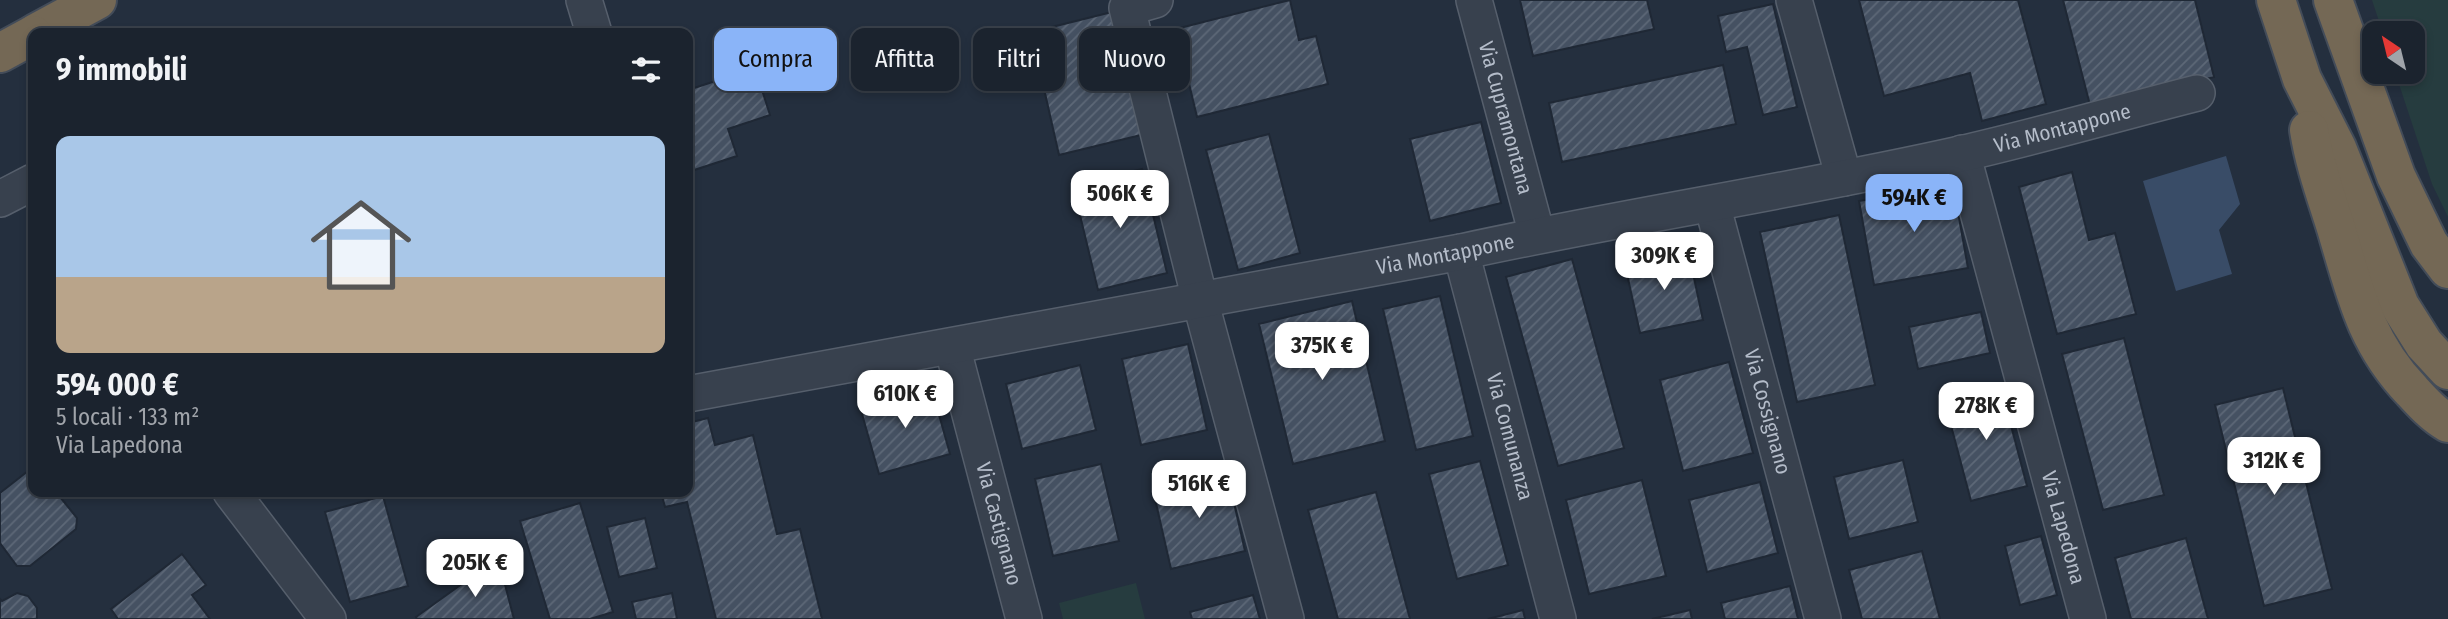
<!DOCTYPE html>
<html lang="it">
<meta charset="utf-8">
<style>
:root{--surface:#1b232e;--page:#242b36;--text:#f1f3f6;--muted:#a0a4aa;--line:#39404a;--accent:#8ab4f8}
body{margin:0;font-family:"Fira Sans Condensed",sans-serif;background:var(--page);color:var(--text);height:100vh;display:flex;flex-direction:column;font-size:26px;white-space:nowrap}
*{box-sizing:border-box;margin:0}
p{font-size:23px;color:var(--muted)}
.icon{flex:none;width:38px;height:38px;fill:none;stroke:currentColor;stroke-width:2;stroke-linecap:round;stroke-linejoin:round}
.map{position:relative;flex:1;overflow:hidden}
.sheet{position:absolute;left:28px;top:28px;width:665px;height:469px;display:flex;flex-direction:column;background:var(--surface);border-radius:14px;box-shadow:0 4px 10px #0003,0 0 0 2px var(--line)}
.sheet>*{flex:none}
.guide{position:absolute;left:714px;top:28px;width:665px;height:63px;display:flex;gap:14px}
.needle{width:46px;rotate:325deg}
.controls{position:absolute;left:2362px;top:21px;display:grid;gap:14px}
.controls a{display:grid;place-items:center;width:63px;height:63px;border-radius:14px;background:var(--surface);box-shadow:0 4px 10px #0003,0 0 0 2px var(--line);font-size:35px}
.price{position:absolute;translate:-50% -60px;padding:0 16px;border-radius:14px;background:#fff;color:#222;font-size:23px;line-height:46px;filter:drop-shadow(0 2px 4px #0008)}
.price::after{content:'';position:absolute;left:50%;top:42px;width:21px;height:16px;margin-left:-10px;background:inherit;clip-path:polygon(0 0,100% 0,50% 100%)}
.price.active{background:var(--accent);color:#111}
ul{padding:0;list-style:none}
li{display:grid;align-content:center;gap:14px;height:371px;padding:0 28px}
li span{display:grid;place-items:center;height:217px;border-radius:14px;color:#555}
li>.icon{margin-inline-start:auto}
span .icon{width:126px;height:126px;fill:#fffc;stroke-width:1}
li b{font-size:30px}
h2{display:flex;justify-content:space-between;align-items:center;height:84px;padding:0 28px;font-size:30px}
.pill{padding:0 24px;border-radius:14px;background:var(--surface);box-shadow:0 4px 10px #0003,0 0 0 2px var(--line);font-size:24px;line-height:63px}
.pill.active{background:var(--accent);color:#111}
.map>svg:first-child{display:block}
.green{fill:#263c3f}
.water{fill:#394c67}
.building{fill:url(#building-hatch);stroke:#1f2835;stroke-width:2}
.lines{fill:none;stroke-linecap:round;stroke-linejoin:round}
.street-casing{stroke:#565f6c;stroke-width:38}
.highway-casing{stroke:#434c59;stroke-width:42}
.street{stroke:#38414e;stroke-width:35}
.highway{stroke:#746855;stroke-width:38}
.labels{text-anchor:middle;stroke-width:5;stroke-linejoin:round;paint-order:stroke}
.street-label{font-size:21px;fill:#b4bcc9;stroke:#1d2633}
</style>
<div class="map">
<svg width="2448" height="619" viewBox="0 0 2448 619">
<defs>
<pattern id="building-hatch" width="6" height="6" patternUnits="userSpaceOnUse" patternTransform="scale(1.75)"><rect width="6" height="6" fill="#455162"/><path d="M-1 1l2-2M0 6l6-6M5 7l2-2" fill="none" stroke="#5d6877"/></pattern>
</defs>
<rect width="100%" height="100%" fill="#242f3e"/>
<g class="green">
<path d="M2372,0H2448V217L2432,184L2395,72H2413V33H2383Z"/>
<path d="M1136,583L1145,619H1063L1059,603Z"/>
</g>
<path class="water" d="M2226,156L2240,204L2219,230L2232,274L2176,291L2143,181Z"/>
<g class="building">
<path d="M1290,0L1299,40L1316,36L1328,84L1197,117L1176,29Z"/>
<path d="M1520,0H1647L1654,29L1533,56Z"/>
<path d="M1859,0H2018L2046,104L1982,121L1970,73L1884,96Z"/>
<path d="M2063,0H2195L2214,77L2091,109Z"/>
<path d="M1773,4L1797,107L1763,115L1747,47L1726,52L1718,16Z"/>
<path d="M1112,12L1141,135L1059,155L1042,80L1063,76L1052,27Z"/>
<path d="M1723,65L1736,124L1562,162L1549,103Z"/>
<path d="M755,68L770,115L728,129L737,156L688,172V90Z"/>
<path d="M1481,122L1501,203L1430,221L1410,139Z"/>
<path d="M1269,134L1300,253L1238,270L1206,150Z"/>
<path d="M1142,169L1167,273L1098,290L1073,186Z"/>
<path d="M2072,172L2089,240L2115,233L2136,314L2057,334L2019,187Z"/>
<path d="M1953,184L1968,268L1874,285L1859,201Z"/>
<path d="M1839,215L1875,385L1797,402L1760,232Z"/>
<path d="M1688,250L1703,320L1640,333L1625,265Z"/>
<path d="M1572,259L1624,448L1558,466L1506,277Z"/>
<path d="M1440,296L1473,436L1416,450L1383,309Z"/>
<path d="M1352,301L1385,441L1293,464L1259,324Z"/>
<path d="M1981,312L1990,353L1918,369L1909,327Z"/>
<path d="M2124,338L2164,495L2103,510L2062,354Z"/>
<path d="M1188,344L1207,430L1141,445L1122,359Z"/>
<path d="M1729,362L1753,453L1683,471L1660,380Z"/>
<path d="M1080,365L1096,430L1022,449L1006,384Z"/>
<path d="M2000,384L2027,486L1971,501L1944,399Z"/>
<path d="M931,386L950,454L879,474L860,407Z"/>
<path d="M2283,388L2332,589L2264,606L2215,405Z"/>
<path d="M708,418L715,445L753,435L777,534L800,529L822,619H716L687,502L665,507L661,492H688V423Z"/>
<path d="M1903,460L1918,522L1849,539L1834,477Z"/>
<path d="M1480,461L1508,565L1457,579L1429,474Z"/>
<path d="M1101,464L1119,541L1053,556L1035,479Z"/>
<path d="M28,471H33V492H56L77,518L76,529L30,566H17L0,543V493Z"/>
<path d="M1227,472L1245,551L1171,569L1153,490Z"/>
<path d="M1642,480L1666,576L1589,594L1566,500Z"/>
<path d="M1760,482L1778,553L1707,572L1689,500Z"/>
<path d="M1376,492L1410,619H1338L1308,510Z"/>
<path d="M383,496L408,586L350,602L325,512Z"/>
<path d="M580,503L613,612L590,619H550L520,521Z"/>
<path d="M645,518L657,568L619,577L607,527Z"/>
<path d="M2041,536L2057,595L2020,605L2005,546Z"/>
<path d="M2186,538L2208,619H2131L2115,558Z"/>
<path d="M1922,551L1940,619H1862L1849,570Z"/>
<path d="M182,554L206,585L192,595L210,619H118L111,609Z"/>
<path d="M498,558L514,619H417L416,617Z"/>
<path d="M1790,586L1798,619H1725L1721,603Z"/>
<path d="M17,593L28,596L37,608V619H0V599L2,601Z"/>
<path d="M672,593L677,619H636L632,602Z"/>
<path d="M1253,595L1260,619H1192L1190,612Z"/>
<path d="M1523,610L1525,619H1488Z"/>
<path d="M1690,610L1692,619H1652Z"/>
</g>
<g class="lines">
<g class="street-casing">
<g id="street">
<path d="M584,0L594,33"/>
<path d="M1155,0L1127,8L1200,300L1286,619"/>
<path id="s1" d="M1474,0L1537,235"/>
<path d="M1794,0L1844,178"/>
<path id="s2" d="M1962,153L2088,619"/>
<path d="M0,199L33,182"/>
<path id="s3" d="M1712,204L1823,619"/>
<path id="s4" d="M1461,252L1558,619"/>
<path id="s5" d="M952,346L1024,619"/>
<path id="s6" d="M688,394L1461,252C1626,216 1795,191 1960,154C2039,136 2118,113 2197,93"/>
<path d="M231,492L328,619"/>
</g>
</g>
<g class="highway-casing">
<g id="highway">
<path d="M2276,0L2302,79L2337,148L2400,306L2424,344L2448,370"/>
<path d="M2333,0L2396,176L2429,244L2448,269"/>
<path d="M36,33L97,0"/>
<path d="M0,53L33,35"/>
<path d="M2309,130C2314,163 2326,196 2336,228C2355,292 2365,342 2412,391C2423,403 2434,415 2448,423"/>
</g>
</g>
<use href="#street" class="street"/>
<use href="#highway" class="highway"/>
</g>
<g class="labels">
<g class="street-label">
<text dy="7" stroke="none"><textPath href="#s1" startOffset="122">Via Cupramontana</textPath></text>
<text dy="7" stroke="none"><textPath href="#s6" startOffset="1400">Via Montappone</textPath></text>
<text dy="7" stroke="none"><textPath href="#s6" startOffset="770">Via Montappone</textPath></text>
<text dy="7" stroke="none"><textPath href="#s3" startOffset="215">Via Cossignano</textPath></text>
<text dy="7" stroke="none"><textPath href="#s4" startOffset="191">Via Comunanza</textPath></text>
<text dy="7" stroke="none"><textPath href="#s5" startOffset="184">Via Castignano</textPath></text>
<text dy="7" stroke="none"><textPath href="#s2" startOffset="388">Via Lapedona</textPath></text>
</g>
</g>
</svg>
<div class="controls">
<a><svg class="needle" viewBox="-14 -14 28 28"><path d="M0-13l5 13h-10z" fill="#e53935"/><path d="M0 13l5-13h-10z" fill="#a0a4aa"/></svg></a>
</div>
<b class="price" style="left:1120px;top:230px">506K €</b>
<b class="price active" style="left:1914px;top:234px">594K €</b>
<b class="price" style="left:1664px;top:292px">309K €</b>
<b class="price" style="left:1322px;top:382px">375K €</b>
<b class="price" style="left:905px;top:430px">610K €</b>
<b class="price" style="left:1986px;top:442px">278K €</b>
<b class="price" style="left:2274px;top:497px">312K €</b>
<b class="price" style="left:1199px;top:520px">516K €</b>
<b class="price" style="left:475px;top:599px">205K €</b>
<div class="guide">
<a class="pill active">Compra</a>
<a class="pill">Affitta</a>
<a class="pill">Filtri</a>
<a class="pill">Nuovo</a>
</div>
<section class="sheet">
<h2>9 immobili<svg class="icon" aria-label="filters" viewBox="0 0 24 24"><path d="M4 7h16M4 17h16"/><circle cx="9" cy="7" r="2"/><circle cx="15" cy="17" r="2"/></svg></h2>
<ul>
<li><span style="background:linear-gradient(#a9c7e8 65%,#b9a48a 0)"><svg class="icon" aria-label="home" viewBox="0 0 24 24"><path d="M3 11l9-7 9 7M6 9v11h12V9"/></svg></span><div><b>594 000 €</b><p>5 locali · 133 m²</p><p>Via Lapedona</p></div></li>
</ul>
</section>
</div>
